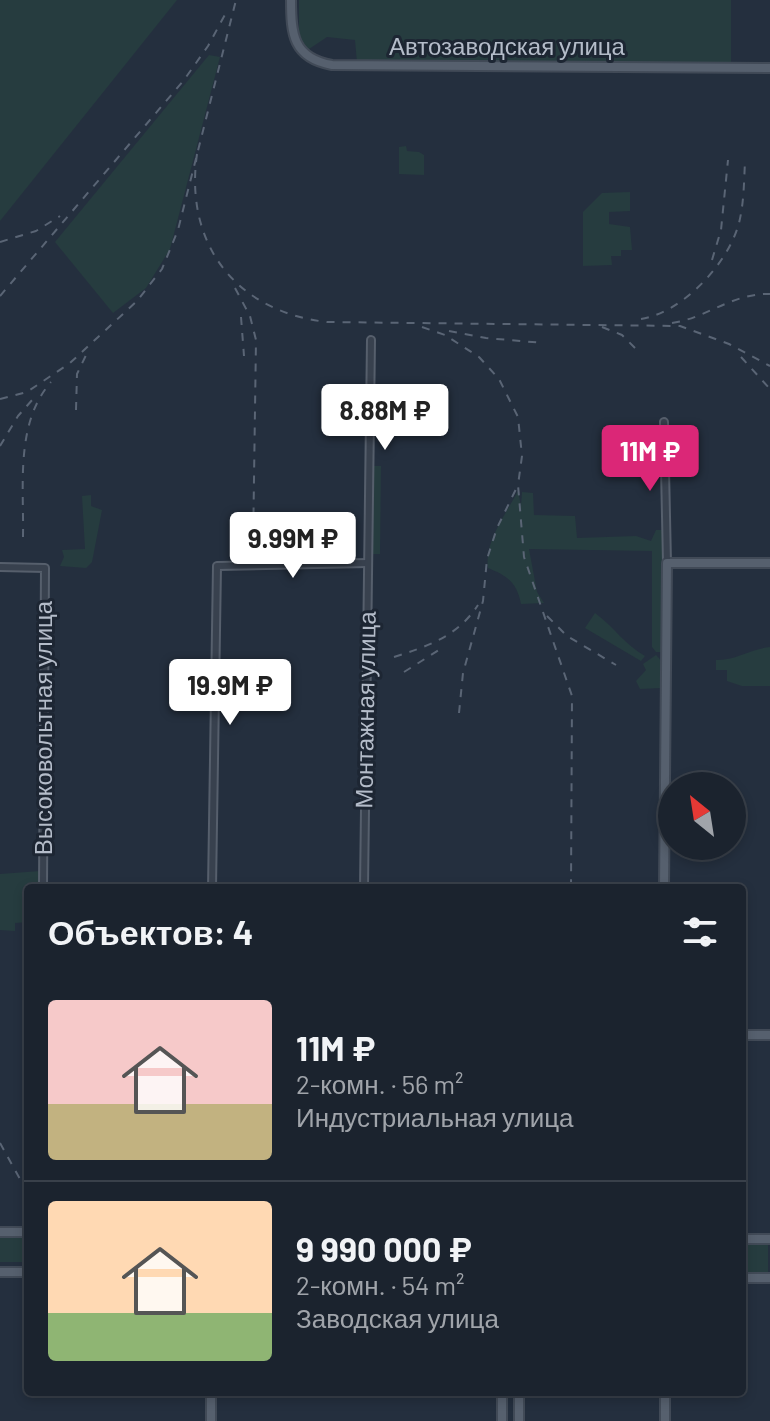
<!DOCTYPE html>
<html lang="ru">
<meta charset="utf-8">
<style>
:root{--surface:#1b232e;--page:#282f3a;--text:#f1f3f6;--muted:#a0a4aa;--line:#39404a;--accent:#db2777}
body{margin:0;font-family:Barlow,sans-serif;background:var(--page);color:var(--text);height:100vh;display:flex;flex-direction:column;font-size:30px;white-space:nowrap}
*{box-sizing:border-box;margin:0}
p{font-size:26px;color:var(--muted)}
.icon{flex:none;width:44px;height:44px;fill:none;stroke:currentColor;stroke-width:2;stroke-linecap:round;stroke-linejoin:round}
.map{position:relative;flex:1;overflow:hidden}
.sheet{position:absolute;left:24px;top:884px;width:722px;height:512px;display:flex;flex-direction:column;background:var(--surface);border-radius:8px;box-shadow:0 4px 12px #0003,0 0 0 2px var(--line)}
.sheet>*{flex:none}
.needle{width:52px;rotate:330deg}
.controls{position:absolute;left:658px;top:772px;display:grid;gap:16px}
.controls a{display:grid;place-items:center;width:88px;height:88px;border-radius:50%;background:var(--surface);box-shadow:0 4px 12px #0003,0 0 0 2px var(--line);font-size:40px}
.price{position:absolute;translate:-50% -68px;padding:0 18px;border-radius:8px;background:#fff;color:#222;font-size:26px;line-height:52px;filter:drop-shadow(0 2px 4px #0008)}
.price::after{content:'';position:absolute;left:50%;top:48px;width:24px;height:18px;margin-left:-12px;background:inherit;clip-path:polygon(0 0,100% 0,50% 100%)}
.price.selected{background:var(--accent);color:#fff}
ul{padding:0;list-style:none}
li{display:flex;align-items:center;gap:24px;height:200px;padding:0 24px}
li+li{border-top:2px solid var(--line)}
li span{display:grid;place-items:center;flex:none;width:224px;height:160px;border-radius:8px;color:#555}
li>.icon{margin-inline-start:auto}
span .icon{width:96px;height:96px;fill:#fffc;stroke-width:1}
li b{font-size:34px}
h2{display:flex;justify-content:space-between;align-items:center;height:96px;padding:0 24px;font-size:34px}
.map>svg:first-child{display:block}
.green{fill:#263c3f}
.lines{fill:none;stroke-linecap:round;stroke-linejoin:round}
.minor-casing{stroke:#565f6c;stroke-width:10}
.major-casing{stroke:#414a57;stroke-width:12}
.minor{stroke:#38414e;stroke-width:6}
.major{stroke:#56606e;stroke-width:8}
.rail{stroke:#5a6575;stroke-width:2;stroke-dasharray:8 8;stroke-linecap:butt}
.labels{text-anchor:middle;stroke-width:6;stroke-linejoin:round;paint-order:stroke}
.street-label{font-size:24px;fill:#b4bcc9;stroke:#1d2633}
</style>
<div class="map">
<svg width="770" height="1421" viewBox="0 0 770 1421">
<rect width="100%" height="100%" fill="#242f3e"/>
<g class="green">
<path d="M0,0H177L0,221Z"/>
<path d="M299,0H731V66L357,63L355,40L327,37L306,51L299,34Z"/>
<path d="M209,55L220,57L170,249L146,288L113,313L55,242Z"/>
<path d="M406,146L407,151L419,152L424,155V175L399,174V147Z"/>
<path d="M630,192V211L609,212V224L630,227L632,250H621V256H611L612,265L583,266V212L602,193Z"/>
<path d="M372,466H381L380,554H372Z"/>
<path d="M518,491L521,506L522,492L533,493L534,515L575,516L577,538L636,536L651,541L656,530H664L661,652H656L652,647V551L529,549L537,592L544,603L521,604C517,583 508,576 488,568C484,542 506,514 518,491Z"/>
<path d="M91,495V506L102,510L92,562L86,568L60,566L64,557L62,550L85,549L82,496Z"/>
<path d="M595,613C614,627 625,645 645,656L641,661L585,628Z"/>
<path d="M770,647V686H742L727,681V670H716V660C737,660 750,649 770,647Z"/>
<path d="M656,655C665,663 667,677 661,688L640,689L636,681L646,670L643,664Z"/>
<path d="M40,871V888H28V922L15,923V931L0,930V874Z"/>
<rect x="0" y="1238" width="28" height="24"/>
<rect x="742" y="1245" width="26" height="29"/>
</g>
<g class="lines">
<g class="minor-casing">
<g id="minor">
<path d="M664,422L667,563"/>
<path d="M0,567L45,568L43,888"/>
<path d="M212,888L217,566L368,563"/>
<path d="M364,888L371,340"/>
</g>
</g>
<g class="major-casing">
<g id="major">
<path d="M291,0C291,34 293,58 332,65L770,68"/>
<path d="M664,888L667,563H770"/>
<path d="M742,1035H770"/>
<path d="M0,1232H28"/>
<path d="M742,1239H770"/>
<path d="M0,1272H28"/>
<path d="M742,1278H770"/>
<path d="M211,1392V1421"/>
<path d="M502,1421V1392"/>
<path d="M519,1421V1392"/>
<path d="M665,1421V1392"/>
</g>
</g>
<use href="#minor" class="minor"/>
<use href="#major" class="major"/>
<g class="rail">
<path d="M197,154C184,245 237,312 327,322L680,326L729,344L770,366"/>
<path d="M0,242L36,231L60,216"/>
<path d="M712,260L721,230L728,160"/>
<path d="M235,288L250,316L256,340L253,549"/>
<path d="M0,296L184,80L208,46L227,11"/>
<path d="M241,317L244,356"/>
<path d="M641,319C683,312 728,264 739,223C744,203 744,181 745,161"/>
<path d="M672,323C707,318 732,293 770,294"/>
<path d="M422,327L445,335L479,357L499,379L518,417L522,456L518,485L524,557L572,696L571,888"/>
<path d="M602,327L622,335L635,348"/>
<path d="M449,331L486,338L544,343"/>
<path d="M741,357L770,389"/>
<path d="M0,399L27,392L70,363L137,301L162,269L178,230L236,0"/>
<path d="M76,410L77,374L88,351"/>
<path d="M0,446L18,416L33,399"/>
<path d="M23,537C24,486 15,423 51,382"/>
<path d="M547,616L567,636L616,665"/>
<path d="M394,657C428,646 457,637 478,605"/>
<path d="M404,672L439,650"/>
<path d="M459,713L463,673L483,601L487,559L497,528L517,487"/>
<path d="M0,1143L20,1179"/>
</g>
</g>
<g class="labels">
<g class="street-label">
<text x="507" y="55">Автозаводская улица</text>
<text transform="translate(366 710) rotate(-89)" y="8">Монтажная улица</text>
<text transform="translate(44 728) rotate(-90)" y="8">Высоковольтная улица</text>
</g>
</g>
</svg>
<div class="controls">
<a><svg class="needle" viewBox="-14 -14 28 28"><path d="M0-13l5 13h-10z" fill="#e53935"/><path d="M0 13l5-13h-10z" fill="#a0a4aa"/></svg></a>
</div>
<b class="price" style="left:385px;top:452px">8.88M ₽</b>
<b class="price selected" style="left:650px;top:493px">11M ₽</b>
<b class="price" style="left:293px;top:580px">9.99M ₽</b>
<b class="price" style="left:230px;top:727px">19.9M ₽</b>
<section class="sheet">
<h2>Объектов: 4<svg class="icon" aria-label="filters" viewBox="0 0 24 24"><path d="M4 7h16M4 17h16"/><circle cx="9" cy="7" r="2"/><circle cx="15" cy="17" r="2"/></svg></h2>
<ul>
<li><span style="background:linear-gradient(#f6c9c9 65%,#c2b280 0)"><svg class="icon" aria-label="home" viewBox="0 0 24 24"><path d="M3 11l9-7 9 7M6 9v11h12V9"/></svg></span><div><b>11M ₽</b><p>2-комн. · 56 m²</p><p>Индустриальная улица</p></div></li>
<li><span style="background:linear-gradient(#ffd9b3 70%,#8fb573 0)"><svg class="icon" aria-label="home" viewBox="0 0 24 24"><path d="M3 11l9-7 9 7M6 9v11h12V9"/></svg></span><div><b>9 990 000 ₽</b><p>2-комн. · 54 m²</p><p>Заводская улица</p></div></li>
</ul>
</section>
</div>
